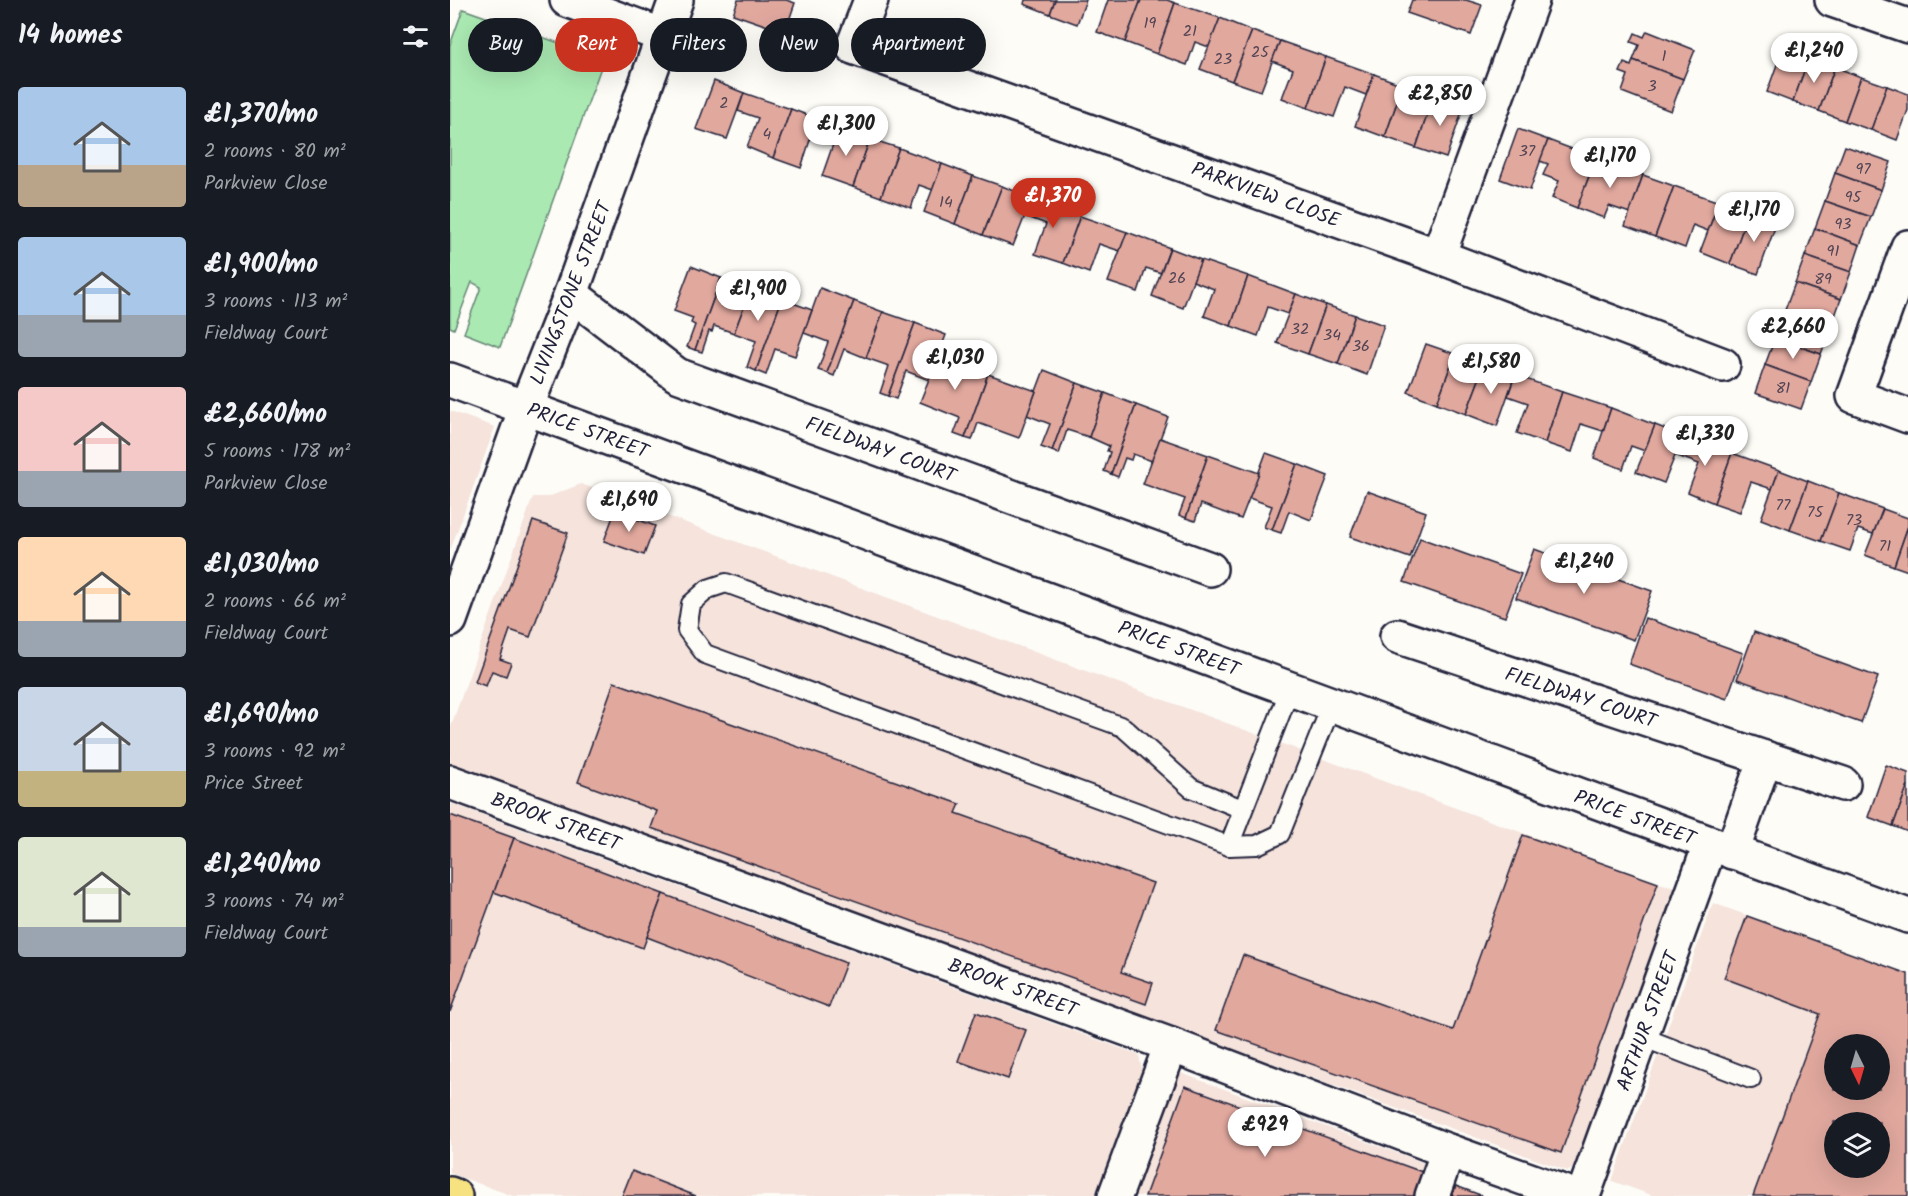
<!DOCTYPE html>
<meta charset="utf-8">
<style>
:root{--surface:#171b24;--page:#242831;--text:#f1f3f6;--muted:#9ea1a6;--accent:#c8321e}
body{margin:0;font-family:Kalam,sans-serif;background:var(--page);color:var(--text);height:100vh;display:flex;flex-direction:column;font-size:22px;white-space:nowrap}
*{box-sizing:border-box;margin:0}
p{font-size:20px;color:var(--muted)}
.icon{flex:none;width:33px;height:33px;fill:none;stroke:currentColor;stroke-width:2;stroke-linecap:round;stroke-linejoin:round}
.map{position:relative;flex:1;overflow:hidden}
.drawer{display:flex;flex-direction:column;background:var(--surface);width:450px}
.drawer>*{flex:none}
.top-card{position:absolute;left:18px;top:18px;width:570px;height:54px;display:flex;gap:12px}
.needle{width:39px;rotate:175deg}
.controls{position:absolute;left:1374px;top:1034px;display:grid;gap:12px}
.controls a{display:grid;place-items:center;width:66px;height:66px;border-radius:50%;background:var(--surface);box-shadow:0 6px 24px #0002;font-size:30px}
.price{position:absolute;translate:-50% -51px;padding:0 14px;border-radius:21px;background:#fff;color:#222;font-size:20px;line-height:39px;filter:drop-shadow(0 2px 3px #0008)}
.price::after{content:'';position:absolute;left:50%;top:36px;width:18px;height:14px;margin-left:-9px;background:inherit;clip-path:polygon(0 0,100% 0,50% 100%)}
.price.selected{background:var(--accent);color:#fff}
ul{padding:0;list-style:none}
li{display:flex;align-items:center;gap:18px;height:150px;padding:0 18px}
li span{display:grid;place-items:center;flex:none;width:168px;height:120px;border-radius:6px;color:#555}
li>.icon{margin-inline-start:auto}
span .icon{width:72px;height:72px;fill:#fffc;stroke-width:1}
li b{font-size:26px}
h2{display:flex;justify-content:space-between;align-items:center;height:72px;padding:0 18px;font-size:26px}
.tag{padding:0 21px;border-radius:27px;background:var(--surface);box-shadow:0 6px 24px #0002;font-size:21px;line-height:54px}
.tag.selected{background:var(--accent);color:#fff}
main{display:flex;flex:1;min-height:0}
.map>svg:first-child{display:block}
.built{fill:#f5e3dc;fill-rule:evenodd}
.green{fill:#aaeab2;stroke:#668676;stroke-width:1.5}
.building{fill:#e1a89e;stroke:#22223b;stroke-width:1.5;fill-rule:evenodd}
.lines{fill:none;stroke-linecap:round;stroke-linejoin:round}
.lane-casing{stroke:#22223b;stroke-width:22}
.street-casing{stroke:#22223b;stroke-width:38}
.primary-casing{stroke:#22223b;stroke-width:38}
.lane{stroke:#fdfcf7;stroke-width:18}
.street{stroke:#fdfcf7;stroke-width:33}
.primary{stroke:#f7e281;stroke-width:33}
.labels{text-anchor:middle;stroke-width:5;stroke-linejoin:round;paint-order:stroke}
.number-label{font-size:16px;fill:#524454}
.street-label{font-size:20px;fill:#22223b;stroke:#fdfcf7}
</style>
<main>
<section class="drawer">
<h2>14 homes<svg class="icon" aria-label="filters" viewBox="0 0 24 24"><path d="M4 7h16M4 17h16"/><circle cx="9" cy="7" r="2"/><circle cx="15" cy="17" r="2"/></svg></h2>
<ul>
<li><span style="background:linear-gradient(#a9c7e8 65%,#b9a48a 0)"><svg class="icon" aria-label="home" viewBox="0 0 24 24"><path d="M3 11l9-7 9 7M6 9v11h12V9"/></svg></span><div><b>£1,370/mo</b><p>2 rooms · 80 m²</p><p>Parkview Close</p></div></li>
<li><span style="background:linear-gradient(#a9c7e8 65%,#9aa5b1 0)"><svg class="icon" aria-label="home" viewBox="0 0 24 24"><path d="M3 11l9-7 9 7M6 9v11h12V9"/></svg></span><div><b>£1,900/mo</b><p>3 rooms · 113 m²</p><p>Fieldway Court</p></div></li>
<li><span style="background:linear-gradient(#f6c9c9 70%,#9aa5b1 0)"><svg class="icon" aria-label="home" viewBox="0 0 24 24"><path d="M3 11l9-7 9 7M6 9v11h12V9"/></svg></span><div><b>£2,660/mo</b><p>5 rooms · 178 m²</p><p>Parkview Close</p></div></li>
<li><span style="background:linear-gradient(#ffd9b3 70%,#9aa5b1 0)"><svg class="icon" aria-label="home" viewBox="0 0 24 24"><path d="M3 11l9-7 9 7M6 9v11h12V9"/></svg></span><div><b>£1,030/mo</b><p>2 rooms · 66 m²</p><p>Fieldway Court</p></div></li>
<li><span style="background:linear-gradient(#c9d6e8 70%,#c2b280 0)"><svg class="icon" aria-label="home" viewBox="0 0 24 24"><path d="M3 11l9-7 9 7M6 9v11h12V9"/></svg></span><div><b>£1,690/mo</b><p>3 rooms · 92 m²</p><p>Price Street</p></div></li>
<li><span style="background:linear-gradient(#dfe7d0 75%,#9aa5b1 0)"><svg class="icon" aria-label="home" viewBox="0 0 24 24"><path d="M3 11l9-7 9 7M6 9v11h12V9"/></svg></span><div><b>£1,240/mo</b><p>3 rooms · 74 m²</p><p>Fieldway Court</p></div></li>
</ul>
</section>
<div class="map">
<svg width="1458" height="1196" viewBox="0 0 1458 1196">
<rect width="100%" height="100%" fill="#fdfcf7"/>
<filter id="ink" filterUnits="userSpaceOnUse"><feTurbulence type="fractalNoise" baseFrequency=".0167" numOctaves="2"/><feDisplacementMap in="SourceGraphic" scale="12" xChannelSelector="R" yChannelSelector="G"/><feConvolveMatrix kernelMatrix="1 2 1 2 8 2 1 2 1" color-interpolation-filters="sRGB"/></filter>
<g filter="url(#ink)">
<g class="built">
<path d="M0,411L45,427L0,551Z"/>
<path d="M131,484L1208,883L1226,887L1125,1168L1118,1171L0,763V729L83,497H98Z"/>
<path d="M0,803L689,1055L693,1076L650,1196H63L0,1173Z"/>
<path d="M1263,903L1458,974V1196H1204L1162,1181ZM1384,1044H1430V1089H1384ZM1384,1122H1430V1167H1384Z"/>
<path d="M728,1072L977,1164L966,1196H684Z"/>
</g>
<path class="green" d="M13,9L154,59L50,347L14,333L31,287L22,282L4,329L0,327V45Z"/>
<g class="building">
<path d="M288,0H336L345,3L335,32L283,14Z"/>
<path d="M575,0H605L600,14L574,4Z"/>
<path d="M605,0H636L627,24L600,14Z"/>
<path d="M658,0H691L675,42L647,32Z"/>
<path d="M691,0H717L725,3L707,54L675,42Z"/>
<path d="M962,0H1016L1032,5L1021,35L957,13Z"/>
<path d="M725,3L770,18L759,47L745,42L737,65L707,54Z"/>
<path d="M770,18L802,31L782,81L750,69Z"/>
<path d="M802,31L830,41L811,91L782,81Z"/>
<path d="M1197,31L1245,50L1233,79L1183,60L1189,45L1181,42L1185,33L1194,37Z"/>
<path d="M830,41L876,57L858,108L832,98L843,69L822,61Z"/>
<path d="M1333,48L1359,58L1343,102L1317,92Z"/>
<path d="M876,57L924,74L916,95L895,87L884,117L858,108Z"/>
<path d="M1359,58L1385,67L1369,111L1343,102Z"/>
<path d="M1183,60L1233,79L1221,111L1172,92L1178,75L1170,72L1174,63L1181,66Z"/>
<path d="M1385,67L1411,77L1395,121L1369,111Z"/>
<path d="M924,74L953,85L935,137L905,126Z"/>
<path d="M1411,77L1437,86L1421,130L1395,121Z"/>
<path d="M264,81L294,93L277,139L246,129Z"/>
<path d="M953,85L984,95L966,148L935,137Z"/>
<path d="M1437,86L1458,94V110L1447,140L1421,130Z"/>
<path d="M294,93L341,109L323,158L297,147L308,118L288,111Z"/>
<path d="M984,95L1014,106L996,158L966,148Z"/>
<path d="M341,109L389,127L383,145L361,137L351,168L323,158Z"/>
<path d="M389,127L420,139L403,187L372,176Z"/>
<path d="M1068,129L1098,140L1080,190L1050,179Z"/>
<path d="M420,139L449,148L431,197L403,187Z"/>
<path d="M1098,140L1146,158L1127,208L1102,198L1109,181L1093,175L1098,164L1090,161Z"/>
<path d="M1395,146L1441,162L1431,190L1385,173Z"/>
<path d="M449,148L492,164L483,190L469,185L461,208L431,197Z"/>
<path d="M1146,158L1193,175L1180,213L1159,206L1154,218L1127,208Z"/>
<path d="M492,164L523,176L505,224L474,212Z"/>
<path d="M1385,173L1431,190L1421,217L1375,201Z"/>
<path d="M1193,175L1224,186L1205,237L1175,226Z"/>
<path d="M523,176L552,186L533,235L505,224Z"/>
<path d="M552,186L582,198L563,246L533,235Z"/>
<path d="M1224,186L1269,202L1258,231L1243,225L1235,248L1205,237Z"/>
<path d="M582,198L630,216L613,263L585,254L596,224L575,216Z"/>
<path d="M1375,201L1421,217L1410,245L1365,228Z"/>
<path d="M1269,202L1299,212L1280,264L1250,252Z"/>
<path d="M1299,212L1327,222L1308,274L1280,264Z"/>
<path d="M630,216L677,232L670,251L649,244L639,273L613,263Z"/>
<path d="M1365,228L1410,245L1401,272L1355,256Z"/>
<path d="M677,232L720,248L711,273L696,268L688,292L658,282Z"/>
<path d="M720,248L751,260L733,308L702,296Z"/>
<path d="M1355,256L1401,272L1391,299L1345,283Z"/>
<path d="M751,260L798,276L781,326L754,316L764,289L743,281Z"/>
<path d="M241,266L271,278L245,350L237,347L245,325L241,323L243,318L224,311Z"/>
<path d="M798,276L846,294L838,314L818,307L808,336L781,326Z"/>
<path d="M271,278L301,288L284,333L264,326L262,332L259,331L252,352L245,350Z"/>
<path d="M1345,283L1391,299L1381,327L1335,310Z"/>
<path d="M301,288L332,299L306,371L297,367L306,341L284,333Z"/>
<path d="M370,288L404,301L377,373L368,370L378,342L354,333Z"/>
<path d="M846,294L876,305L858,354L827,343Z"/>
<path d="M332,299L362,310L345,356L325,349L316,375L306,371Z"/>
<path d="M404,301L433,312L416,358L394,349L384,376L377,373Z"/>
<path d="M876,305L905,315L888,364L858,354Z"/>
<path d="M1335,310L1381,327L1371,354L1325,338Z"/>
<path d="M433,312L465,323L438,396L430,393L439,366L416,358Z"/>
<path d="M905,315L934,325L917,375L888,364Z"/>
<path d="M465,323L496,335L479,380L456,371L446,399L438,396Z"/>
<path d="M1325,338L1371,354L1361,382L1315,365Z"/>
<path d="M976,344L1005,354L987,403L958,392Z"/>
<path d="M1005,354L1035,364L1016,414L987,403Z"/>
<path d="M488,356L538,374L515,438L504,434L510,418L470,402Z"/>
<path d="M1035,364L1065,375L1047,426L1016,414Z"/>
<path d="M1315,365L1361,382L1351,409L1305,393Z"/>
<path d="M594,370L627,383L602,451L591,447L600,424L577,415Z"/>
<path d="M538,374L586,391L569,438L528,423L522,440L515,438Z"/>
<path d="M1065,375L1112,392L1095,443L1067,433L1078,403L1058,396Z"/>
<path d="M627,383L655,393L639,437L617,430L609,454L602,451Z"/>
<path d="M1112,392L1161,408L1153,431L1131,424L1122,452L1095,443Z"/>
<path d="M655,393L686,405L661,474L654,471L660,452L657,451L659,446L639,437Z"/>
<path d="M686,405L718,417L702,461L683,454L681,460L675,458L668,477L661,474Z"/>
<path d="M1161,408L1205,425L1195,451L1181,446L1173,469L1144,458Z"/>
<path d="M1205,425L1233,436L1214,483L1186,472Z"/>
<path d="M1233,436L1282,453L1264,503L1238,492L1249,464L1225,455Z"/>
<path d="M710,438L758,455L736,518L729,515L735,499L693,484Z"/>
<path d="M816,453L847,464L822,530L814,527L822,506L799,498Z"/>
<path d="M1282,453L1329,470L1322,489L1301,482L1290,512L1264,503Z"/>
<path d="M758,455L809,473L791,519L751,504L745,521L736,518Z"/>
<path d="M847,464L878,476L861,520L839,511L831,533L822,530Z"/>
<path d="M1329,470L1358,481L1340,530L1311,519Z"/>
<path d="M1358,481L1389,493L1371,541L1340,530Z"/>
<path d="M917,491L976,512L960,558L900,537Z"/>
<path d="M1389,493L1433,509L1423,534L1408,529L1400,551L1371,541Z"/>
<path d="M1433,509L1458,518V526L1444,566L1415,555Z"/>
<path d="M165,511L205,526L194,555L154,541Z"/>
<path d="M83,521L118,533L80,637L60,630L50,659L61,663L56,676L42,671L36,686L25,682Z"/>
<path d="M1458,526V571L1444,566Z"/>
<path d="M970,538L1071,574L1055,617L954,582Z"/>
<path d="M1084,549L1202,591L1184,640L1066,598Z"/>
<path d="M1195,618L1293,653L1277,699L1179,664Z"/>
<path d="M1304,632L1428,677L1411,723L1287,679Z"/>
<path d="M164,682L510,804L506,813L703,883L671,972L703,983L696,1004L201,828L207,811L128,782Z"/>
<path d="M1436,765L1458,773V785L1443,826L1418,817Z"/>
<path d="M1458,785V832L1443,826Z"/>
<path d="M0,815L64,838L0,1012Z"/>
<path d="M1073,835L1208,883L1111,1153L766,1030L793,955L1003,1030Z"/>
<path d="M64,838L213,894L193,948L44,892Z"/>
<path d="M213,894L396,963L379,1007L197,937Z"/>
<path d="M1297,916L1458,974V1196H1303L1370,1014L1274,978ZM1384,1044H1430V1089H1384ZM1384,1122H1430V1167H1384Z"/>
<path d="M526,1012L576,1030L558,1079L508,1061Z"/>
<path d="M735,1086L975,1173L966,1196H695Z"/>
<path d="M182,1171L246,1196H172Z"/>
<path d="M1006,1186L1033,1196H1002Z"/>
</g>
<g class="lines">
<g class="lane-casing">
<g id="lane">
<path d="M792,809L741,788L673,727L276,583L258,589L241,604L237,630L255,654L779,846L807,845L830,834L882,704"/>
<path d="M779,846L840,689"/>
<path d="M1192,1037L1301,1079"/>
</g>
</g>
<g class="street-casing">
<g id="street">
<path d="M117,0L214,36"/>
<path d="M421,0L403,47L988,256L1273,365"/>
<path d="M1382,0L1458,26"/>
<path d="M1458,247L1404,396L1458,416"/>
<path d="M988,256L1082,0"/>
<path d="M121,294L227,375L760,569"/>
<path d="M0,380L1458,916"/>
<path d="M0,620L76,408L121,294L226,0"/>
<path d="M947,636L1393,784"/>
<path d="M0,782L721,1045L998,1151L1124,1196"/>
<path d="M1282,852L1315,758"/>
<path d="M665,1196L721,1045"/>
<path d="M982,1196L998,1151"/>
<path d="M1133,1196L1260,845"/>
</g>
</g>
<g class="primary-casing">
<path id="primary" d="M0,1194L5,1196"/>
</g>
<use href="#lane" class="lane"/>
<use href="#street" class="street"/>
<use href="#primary" class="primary"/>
</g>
</g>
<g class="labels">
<g class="number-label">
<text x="700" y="28">19</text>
<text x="740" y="36">21</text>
<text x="810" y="57">25</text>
<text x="1214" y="61">1</text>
<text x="773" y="64">23</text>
<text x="1202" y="91">3</text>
<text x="274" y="108">2</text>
<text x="317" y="139">4</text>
<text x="1077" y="156">37</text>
<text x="1413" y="174">97</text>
<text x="1403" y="202">95</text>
<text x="496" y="207">14</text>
<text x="1393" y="229">93</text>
<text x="1383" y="256">91</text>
<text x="727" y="283">26</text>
<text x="1373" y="284">89</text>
<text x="850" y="334">32</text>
<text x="882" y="340">34</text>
<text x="911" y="351">36</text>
<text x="1333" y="393">81</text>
<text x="1333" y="510">77</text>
<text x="1365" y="517">75</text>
<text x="1404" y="525">73</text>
<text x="1435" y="551">71</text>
</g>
<g class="street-label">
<text transform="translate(816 194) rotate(20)" y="7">PARKVIEW CLOSE</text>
<text transform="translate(120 293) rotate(-69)" y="7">LIVINGSTONE STREET</text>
<text transform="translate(138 430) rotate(20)" y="7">PRICE STREET</text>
<text transform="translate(431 449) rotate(20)" y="7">FIELDWAY COURT</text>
<text transform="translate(729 648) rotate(20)" y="7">PRICE STREET</text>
<text transform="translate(1131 697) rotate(18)" y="7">FIELDWAY COURT</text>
<text transform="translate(1185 817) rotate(20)" y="7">PRICE STREET</text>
<text transform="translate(106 821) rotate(20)" y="7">BROOK STREET</text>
<text transform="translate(563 987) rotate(20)" y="7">BROOK STREET</text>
<text transform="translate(1197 1021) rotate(-70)" y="7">ARTHUR STREET</text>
</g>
</g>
</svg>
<div class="controls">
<a><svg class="needle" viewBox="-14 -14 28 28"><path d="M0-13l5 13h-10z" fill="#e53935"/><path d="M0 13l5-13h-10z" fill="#9ea1a6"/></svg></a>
<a><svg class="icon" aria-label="layers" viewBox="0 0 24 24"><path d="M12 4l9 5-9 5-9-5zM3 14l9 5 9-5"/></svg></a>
</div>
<b class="price" style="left:1364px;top:84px">£1,240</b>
<b class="price" style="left:990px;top:127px">£2,850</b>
<b class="price" style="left:396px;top:157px">£1,300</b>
<b class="price" style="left:1160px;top:189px">£1,170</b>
<b class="price selected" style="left:603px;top:229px">£1,370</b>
<b class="price" style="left:1304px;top:243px">£1,170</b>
<b class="price" style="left:308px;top:322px">£1,900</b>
<b class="price" style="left:1343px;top:360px">£2,660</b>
<b class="price" style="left:505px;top:391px">£1,030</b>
<b class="price" style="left:1041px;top:395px">£1,580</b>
<b class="price" style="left:1255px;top:467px">£1,330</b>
<b class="price" style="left:179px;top:533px">£1,690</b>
<b class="price" style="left:1134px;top:595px">£1,240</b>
<b class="price" style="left:815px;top:1158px">£929</b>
<div class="top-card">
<a class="tag">Buy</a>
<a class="tag selected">Rent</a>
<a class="tag">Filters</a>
<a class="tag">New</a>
<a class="tag">Apartment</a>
</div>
</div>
</main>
